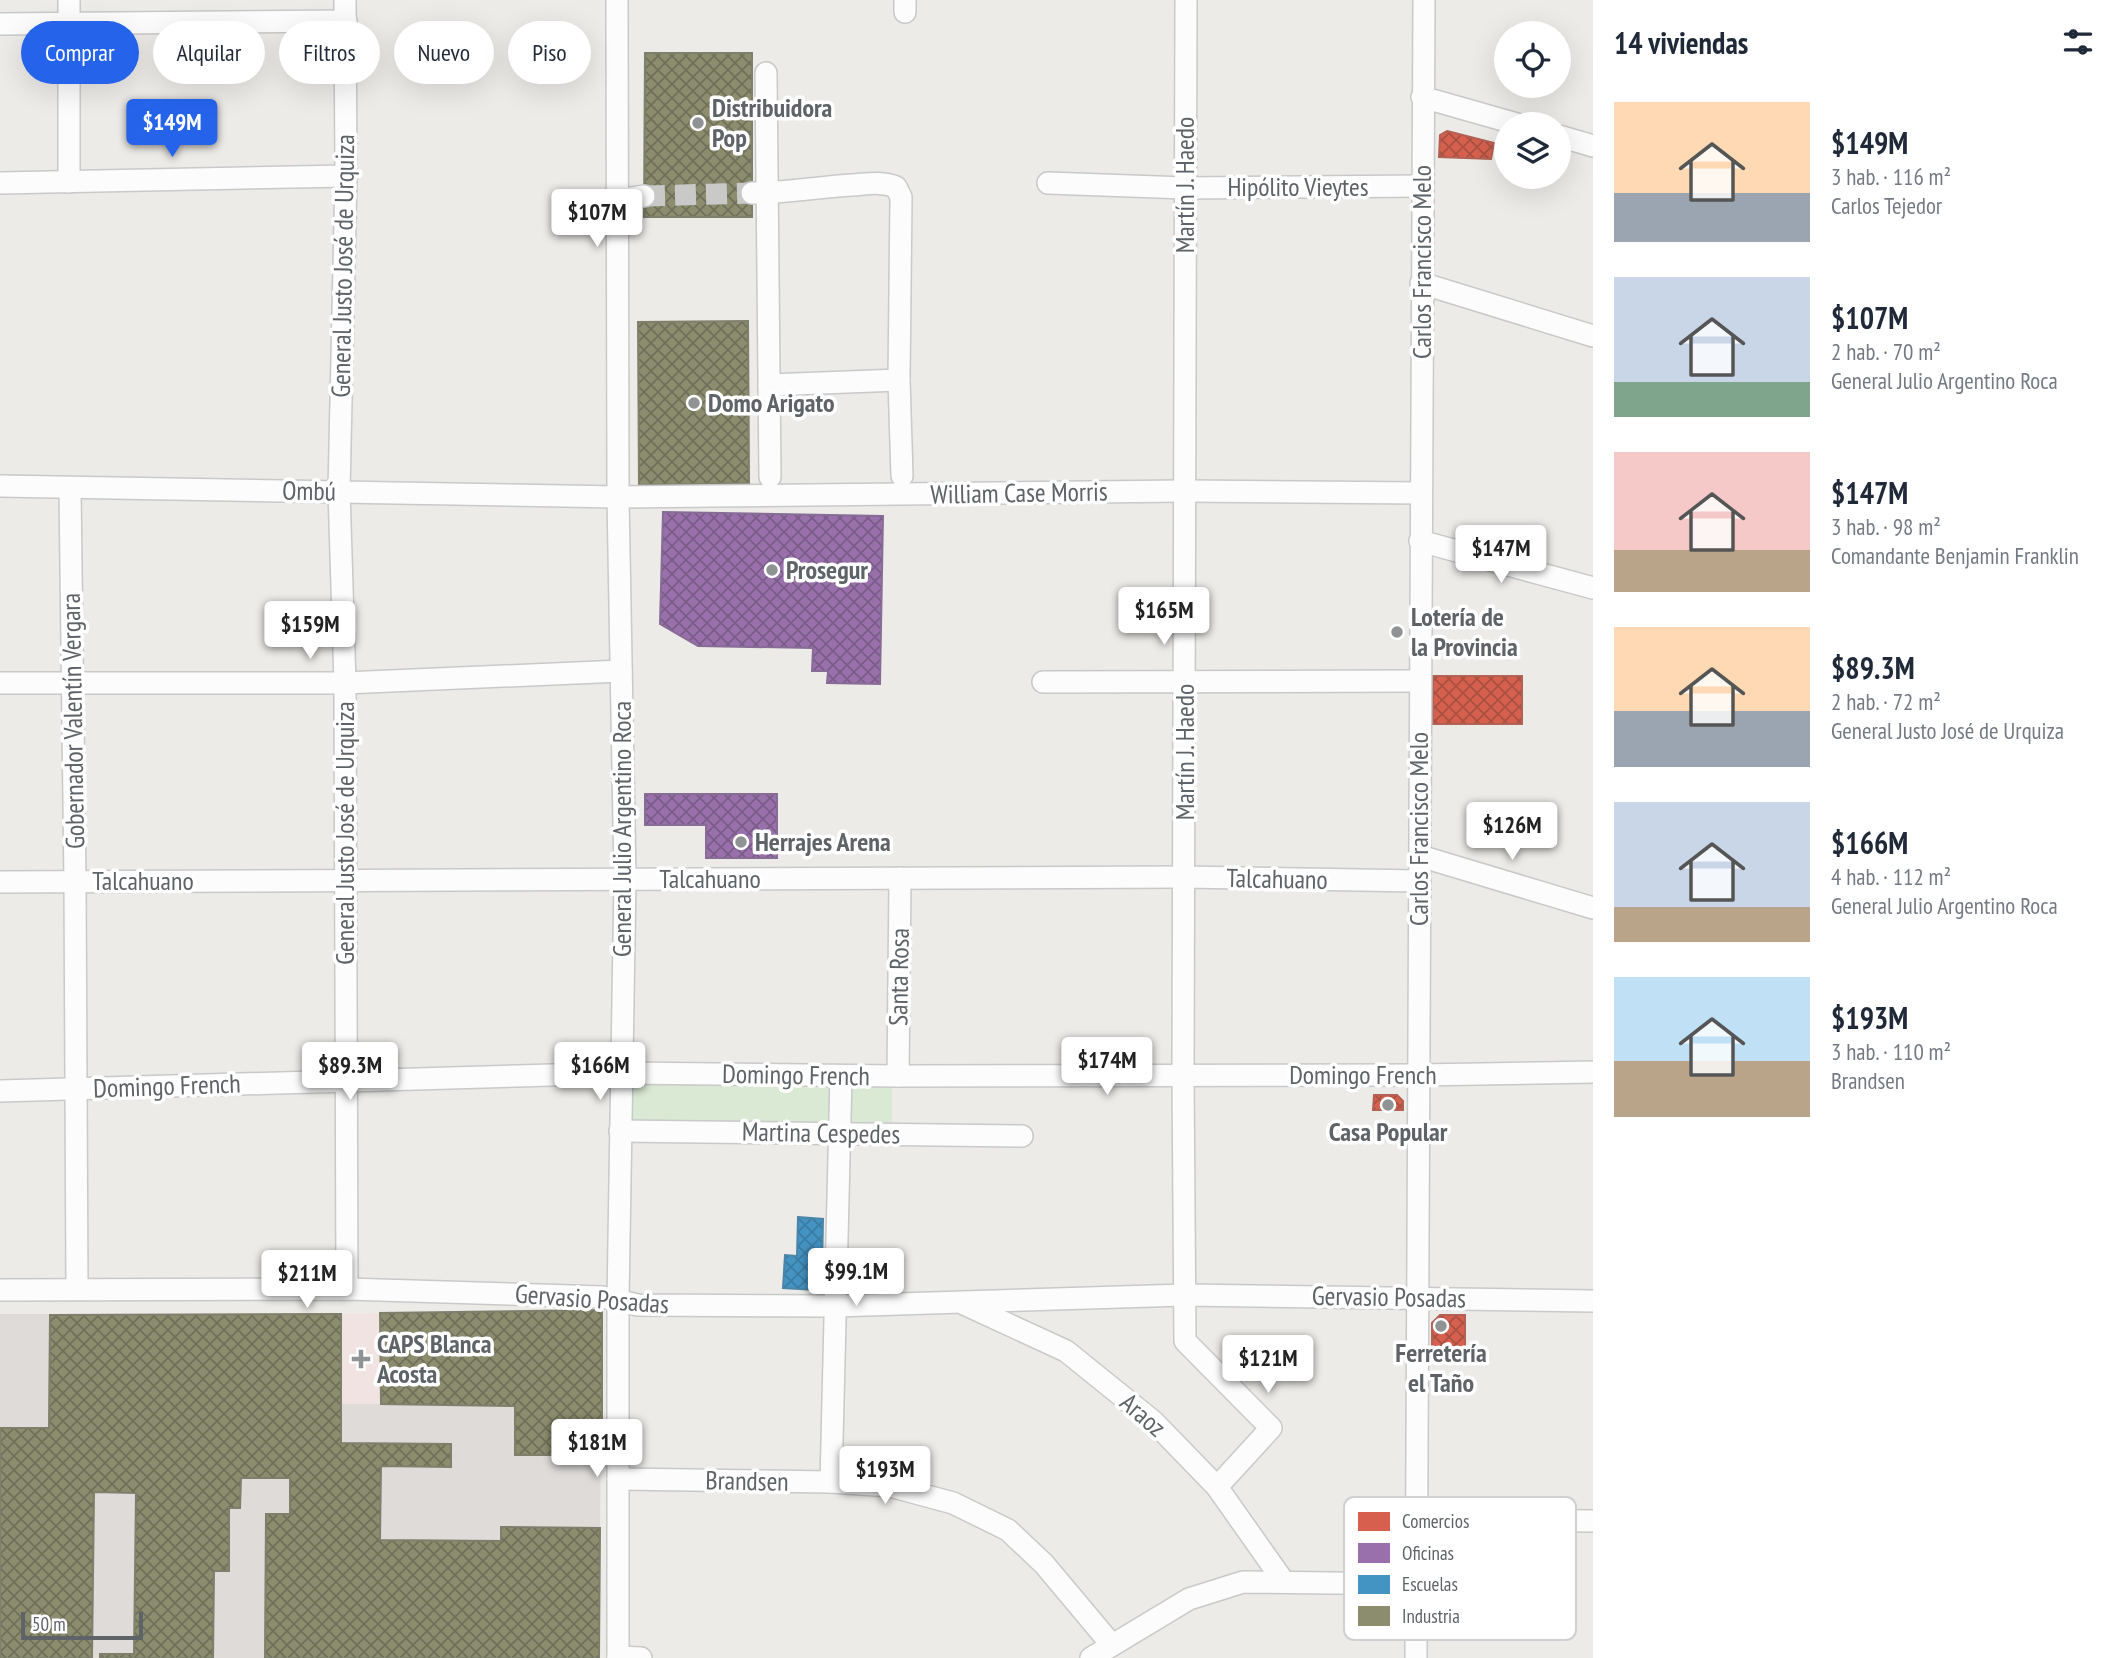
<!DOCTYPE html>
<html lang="es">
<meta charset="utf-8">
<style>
:root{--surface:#fff;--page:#f6f6f7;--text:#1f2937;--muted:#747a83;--accent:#2563eb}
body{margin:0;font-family:"PT Sans Narrow",sans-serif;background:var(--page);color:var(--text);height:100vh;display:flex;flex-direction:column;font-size:26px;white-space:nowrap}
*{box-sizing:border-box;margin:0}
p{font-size:23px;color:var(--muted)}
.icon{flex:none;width:38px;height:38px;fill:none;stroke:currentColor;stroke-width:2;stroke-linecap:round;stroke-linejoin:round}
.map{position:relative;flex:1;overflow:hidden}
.panel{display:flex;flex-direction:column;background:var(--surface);width:525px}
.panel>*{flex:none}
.top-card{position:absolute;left:21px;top:21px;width:665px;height:63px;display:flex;gap:14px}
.tools{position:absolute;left:1494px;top:21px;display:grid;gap:14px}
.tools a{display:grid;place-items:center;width:77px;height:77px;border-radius:50%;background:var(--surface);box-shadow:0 7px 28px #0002;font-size:35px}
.scale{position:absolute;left:21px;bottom:18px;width:122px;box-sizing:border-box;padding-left:7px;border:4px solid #5d6366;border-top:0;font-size:19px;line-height:24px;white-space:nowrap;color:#5d6366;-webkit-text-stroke:5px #fff;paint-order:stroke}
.price{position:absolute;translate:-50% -60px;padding:0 16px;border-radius:7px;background:#fff;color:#222;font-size:23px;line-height:46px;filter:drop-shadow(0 2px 4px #0008)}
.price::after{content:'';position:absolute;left:50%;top:42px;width:21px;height:16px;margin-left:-10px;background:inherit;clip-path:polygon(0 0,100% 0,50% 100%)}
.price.active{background:var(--accent);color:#fff}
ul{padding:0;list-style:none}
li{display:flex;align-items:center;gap:21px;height:175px;padding:0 21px}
li span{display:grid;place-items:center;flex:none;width:196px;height:140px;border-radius:0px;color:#555}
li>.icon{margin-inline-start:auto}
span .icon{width:84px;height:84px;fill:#fffc;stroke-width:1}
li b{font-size:30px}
h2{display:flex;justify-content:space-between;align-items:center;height:84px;padding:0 21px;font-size:30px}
.pill{padding:0 24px;border-radius:32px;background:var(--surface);box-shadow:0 7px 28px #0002;font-size:24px;line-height:63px}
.pill.active{background:var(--accent);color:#fff}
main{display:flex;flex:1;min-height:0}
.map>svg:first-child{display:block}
.industrial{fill:#dedbd9}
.medical{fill:#f2e3e3}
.green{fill:#d9e9d3}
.shops{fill:url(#shops-cross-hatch);stroke:#b26154;stroke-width:2}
.offices{fill:url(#offices-cross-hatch);stroke:#876c96;stroke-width:2}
.schools{fill:url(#schools-cross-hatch);stroke:#4b85a7;stroke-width:2}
.industry{fill:url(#industry-cross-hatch);stroke:#7e806c;stroke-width:2}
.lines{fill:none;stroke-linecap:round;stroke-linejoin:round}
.minor-tunnel{stroke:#c9c9c8;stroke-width:21;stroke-dasharray:21 10;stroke-linecap:butt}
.minor-casing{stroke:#c8c9c9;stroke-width:24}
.minor{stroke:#fcfcfc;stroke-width:21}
.poi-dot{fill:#8f9394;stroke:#fff;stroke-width:2.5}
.labels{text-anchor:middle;stroke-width:7;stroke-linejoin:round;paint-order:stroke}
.poi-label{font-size:26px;font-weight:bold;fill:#5d6366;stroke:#fff;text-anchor:start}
.street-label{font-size:26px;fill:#5d6366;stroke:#fff}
.key{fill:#fff;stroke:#ced0d1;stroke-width:2}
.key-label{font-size:19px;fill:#5d6366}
</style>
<main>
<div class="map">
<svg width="1593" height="1658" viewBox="0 0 1593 1658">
<defs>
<pattern id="shops-cross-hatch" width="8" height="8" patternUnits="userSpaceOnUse" patternTransform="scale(1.75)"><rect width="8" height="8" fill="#d6604d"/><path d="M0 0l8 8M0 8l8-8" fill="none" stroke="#a85042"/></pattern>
<pattern id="offices-cross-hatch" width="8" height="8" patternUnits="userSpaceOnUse" patternTransform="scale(1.75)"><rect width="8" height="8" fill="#9970ab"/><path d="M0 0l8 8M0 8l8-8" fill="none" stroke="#7a5c88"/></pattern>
<pattern id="schools-cross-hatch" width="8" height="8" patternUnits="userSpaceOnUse" patternTransform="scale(1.75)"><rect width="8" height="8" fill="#4393c3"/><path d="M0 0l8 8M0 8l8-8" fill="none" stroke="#3b7ca2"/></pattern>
<pattern id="industry-cross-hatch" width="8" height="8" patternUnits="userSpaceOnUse" patternTransform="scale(1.75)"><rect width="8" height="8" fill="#8c8c6e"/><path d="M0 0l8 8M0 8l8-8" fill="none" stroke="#70705a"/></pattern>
</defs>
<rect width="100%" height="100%" fill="#edebe8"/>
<path class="industrial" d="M602,1310L599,1658H0V1314H341L342,1403H381L380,1313Z"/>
<path class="medical" d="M380,1313L381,1404H342L341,1314Z"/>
<g class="green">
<path d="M636,1081H832L835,1125L633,1121V1085Z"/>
<path d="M892,1081V1129H851L846,1085Z"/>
</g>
<g class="shops">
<path d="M1447,131L1494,143L1491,159L1439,157L1440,135Z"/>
<rect x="1433" y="676" width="89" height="48"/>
<path d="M1374,1095H1397L1403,1101V1110H1373Z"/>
<path d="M1440,1315H1465V1347H1432V1323Z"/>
</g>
<g class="offices">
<path d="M663,512L883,516L880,684L827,683L828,671H812L813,648L698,646L660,624Z"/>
<path d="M645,794H777V858H706V825H645Z"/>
</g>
<path class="schools" d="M798,1217L823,1219L822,1266H816L815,1290L783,1288L785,1255L797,1256Z"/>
<g class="industry">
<path d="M645,53H752V217H644Z"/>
<path d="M748,321L749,483L639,485L638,322Z"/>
<path d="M602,1310V1455H515V1406L381,1404L380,1313Z"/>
<path d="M341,1314V1443L451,1444V1467L381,1466L380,1540L501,1541V1527L600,1528L599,1658H265L266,1514H290V1478H241L240,1508H229V1571H214L213,1658H100V1654H134L136,1493L94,1492L92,1658H0V1428H49L50,1315Z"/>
</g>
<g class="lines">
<path class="minor-tunnel" d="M644,196L752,193"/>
<g class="minor-casing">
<g id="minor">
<path d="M69,0V182"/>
<path d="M345,0L346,176L339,491L345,683L347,1289"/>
<path d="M617,0L618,497L625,879L618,1301V1658"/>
<path d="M905,0V12"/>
<path d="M1186,0L1183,1076L1185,1341L1271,1428L1217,1487"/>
<path d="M0,24L346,21"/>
<path d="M766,73L770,477"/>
<path d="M1422,97L1517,124"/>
<path d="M1559,136L1593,146"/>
<path d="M0,183L346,176"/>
<path d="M1048,183L1185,188L1422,186"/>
<path d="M752,193C785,193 819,187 852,185C868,184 881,181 896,187L901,197L899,380L769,385"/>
<path d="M618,200L644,196"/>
<path d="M1421,283L1593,336"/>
<path d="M899,380L902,476"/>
<path d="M0,486L618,497L1184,491L1421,493"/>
<path d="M70,489L75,881L77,1289"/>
<path d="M1420,541L1593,588"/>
<path d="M1043,682L1420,681"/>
<path d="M0,683H345L621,671"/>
<path d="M1420,856L1593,908"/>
<path d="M0,882L1185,877L1419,881"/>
<path d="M898,1076L900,878"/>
<path d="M0,1091L622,1073L898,1076L1418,1075L1593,1072"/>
<path d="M620,1131L1022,1136"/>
<path d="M0,1290L347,1289L602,1297L638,1305L835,1306L1184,1295L1593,1301"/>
<path d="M964,1304L1066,1351L1154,1422L1217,1487L1284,1582"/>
<path d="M618,1479L831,1482L890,1486L953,1503L1008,1530L1044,1564L1111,1644"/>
<path d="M831,1482L841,1076"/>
<path d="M1416,1519L1593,1521"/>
<path d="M618,1657L641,1658"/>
<path d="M1091,1658L1189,1599L1243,1582L1416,1584"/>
<path d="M1416,1658L1424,0"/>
</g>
</g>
<use href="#minor" class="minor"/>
</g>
<g class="poi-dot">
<circle cx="698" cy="123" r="7"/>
<circle cx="694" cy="403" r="7"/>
<circle cx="772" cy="570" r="7"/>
<circle cx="1397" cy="632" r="7"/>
<circle cx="741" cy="842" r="7"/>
<circle cx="1388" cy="1105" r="7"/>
<circle cx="1441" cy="1326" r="7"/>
<path d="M357.5 1348.5h7v7h7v7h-7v7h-7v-7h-7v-7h7z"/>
</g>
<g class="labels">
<g class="poi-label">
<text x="712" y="117">Distribuidora<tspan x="712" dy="30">Pop</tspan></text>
<text x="708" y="412">Domo Arigato</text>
<text x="786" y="579">Prosegur</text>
<text x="1411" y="626">Lotería de<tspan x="1411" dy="30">la Provincia</tspan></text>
<text x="755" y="851">Herrajes Arena</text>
<text x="1388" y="1141" text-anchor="middle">Casa Popular</text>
<text x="377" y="1353">CAPS Blanca<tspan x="377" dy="30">Acosta</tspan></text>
<text x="1441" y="1362" text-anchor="middle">Ferretería<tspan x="1441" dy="30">el Taño</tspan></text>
</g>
<g class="street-label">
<text transform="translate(1185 185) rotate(-90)" y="9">Martín J. Haedo</text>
<text x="1298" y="196">Hipólito Vieytes</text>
<text transform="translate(1422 262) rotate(-90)" y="9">Carlos Francisco Melo</text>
<text transform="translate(343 266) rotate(-89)" y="9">General Justo José de Urquiza</text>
<text transform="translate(309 491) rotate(1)" y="9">Ombú</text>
<text transform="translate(1019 493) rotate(-1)" y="9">William Case Morris</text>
<text transform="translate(73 721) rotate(-91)" y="9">Gobernador Valentín Vergara</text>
<text transform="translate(1185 752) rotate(-90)" y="9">Martín J. Haedo</text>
<text transform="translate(622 829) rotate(-90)" y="9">General Julio Argentino Roca</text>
<text transform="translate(1419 829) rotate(-90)" y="9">Carlos Francisco Melo</text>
<text transform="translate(345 833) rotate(-90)" y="9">General Justo José de Urquiza</text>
<text x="710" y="888">Talcahuano</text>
<text transform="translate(1277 879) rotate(1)" y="9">Talcahuano</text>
<text x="143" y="890">Talcahuano</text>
<text transform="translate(899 977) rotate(-89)" y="9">Santa Rosa</text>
<text transform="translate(796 1075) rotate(1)" y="9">Domingo French</text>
<text x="1363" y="1084">Domingo French</text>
<text transform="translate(167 1086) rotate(-2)" y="9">Domingo French</text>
<text transform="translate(821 1133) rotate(1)" y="9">Martina Cespedes</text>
<text transform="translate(1389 1297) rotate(1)" y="9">Gervasio Posadas</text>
<text transform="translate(592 1299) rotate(4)" y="9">Gervasio Posadas</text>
<text transform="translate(1143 1415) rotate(41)" y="9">Araoz</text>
<text transform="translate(747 1481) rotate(1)" y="9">Brandsen</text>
</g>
</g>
<rect x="1344" y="1497" width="232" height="143" rx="10" class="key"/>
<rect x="1358" y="1512" width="32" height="19" fill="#d6604d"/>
<rect x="1358" y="1543" width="32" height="20" fill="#9970ab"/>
<rect x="1358" y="1575" width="32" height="19" fill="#4393c3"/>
<rect x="1358" y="1606" width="32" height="20" fill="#8c8c6e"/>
<g class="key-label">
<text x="1402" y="1528">Comercios</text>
<text x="1402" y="1560">Oficinas</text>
<text x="1402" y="1591">Escuelas</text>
<text x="1402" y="1623">Industria</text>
</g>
</svg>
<div class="tools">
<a><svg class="icon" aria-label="locate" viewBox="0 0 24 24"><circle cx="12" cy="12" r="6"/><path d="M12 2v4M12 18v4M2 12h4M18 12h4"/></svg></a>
<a><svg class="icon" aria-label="layers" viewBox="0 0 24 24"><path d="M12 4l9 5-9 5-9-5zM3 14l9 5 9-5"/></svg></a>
</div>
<div class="scale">50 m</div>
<b class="price active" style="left:172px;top:159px">$149M</b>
<b class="price" style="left:597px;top:249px">$107M</b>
<b class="price" style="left:1501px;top:585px">$147M</b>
<b class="price" style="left:1164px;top:647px">$165M</b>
<b class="price" style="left:310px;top:661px">$159M</b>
<b class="price" style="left:1512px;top:862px">$126M</b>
<b class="price" style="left:1107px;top:1097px">$174M</b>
<b class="price" style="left:350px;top:1102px">$89.3M</b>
<b class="price" style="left:600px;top:1102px">$166M</b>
<b class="price" style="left:856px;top:1308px">$99.1M</b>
<b class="price" style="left:307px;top:1310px">$211M</b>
<b class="price" style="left:1268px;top:1395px">$121M</b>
<b class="price" style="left:597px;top:1479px">$181M</b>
<b class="price" style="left:885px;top:1506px">$193M</b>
<div class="top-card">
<a class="pill active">Comprar</a>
<a class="pill">Alquilar</a>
<a class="pill">Filtros</a>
<a class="pill">Nuevo</a>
<a class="pill">Piso</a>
</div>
</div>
<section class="panel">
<h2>14 viviendas<svg class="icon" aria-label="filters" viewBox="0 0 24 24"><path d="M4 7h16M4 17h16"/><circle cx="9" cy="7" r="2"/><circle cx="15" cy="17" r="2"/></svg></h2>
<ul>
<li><span style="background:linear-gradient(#ffd9b3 65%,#9aa5b1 0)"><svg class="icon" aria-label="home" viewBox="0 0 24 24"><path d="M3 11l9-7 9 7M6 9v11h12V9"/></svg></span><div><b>$149M</b><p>3 hab. · 116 m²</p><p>Carlos Tejedor</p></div></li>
<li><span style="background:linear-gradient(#c9d6e8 75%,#7fa58c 0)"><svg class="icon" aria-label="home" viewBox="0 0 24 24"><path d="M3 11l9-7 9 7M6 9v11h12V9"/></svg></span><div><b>$107M</b><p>2 hab. · 70 m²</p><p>General Julio Argentino Roca</p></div></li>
<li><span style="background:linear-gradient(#f6c9c9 70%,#b9a48a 0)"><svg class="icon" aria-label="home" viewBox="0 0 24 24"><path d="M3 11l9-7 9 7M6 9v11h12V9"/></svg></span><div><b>$147M</b><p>3 hab. · 98 m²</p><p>Comandante Benjamin Franklin</p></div></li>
<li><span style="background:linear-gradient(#ffd9b3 60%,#9aa5b1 0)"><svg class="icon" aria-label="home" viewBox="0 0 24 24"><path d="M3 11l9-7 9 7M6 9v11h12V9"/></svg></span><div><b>$89.3M</b><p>2 hab. · 72 m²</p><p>General Justo José de Urquiza</p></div></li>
<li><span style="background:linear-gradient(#c9d6e8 75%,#b9a48a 0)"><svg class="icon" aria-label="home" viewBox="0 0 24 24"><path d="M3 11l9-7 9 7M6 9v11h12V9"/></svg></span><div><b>$166M</b><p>4 hab. · 112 m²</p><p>General Julio Argentino Roca</p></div></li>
<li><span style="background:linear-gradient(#bfe0f5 60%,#b9a48a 0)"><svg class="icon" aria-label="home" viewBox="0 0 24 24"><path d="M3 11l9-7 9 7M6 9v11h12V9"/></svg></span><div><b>$193M</b><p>3 hab. · 110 m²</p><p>Brandsen</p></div></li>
</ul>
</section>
</main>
